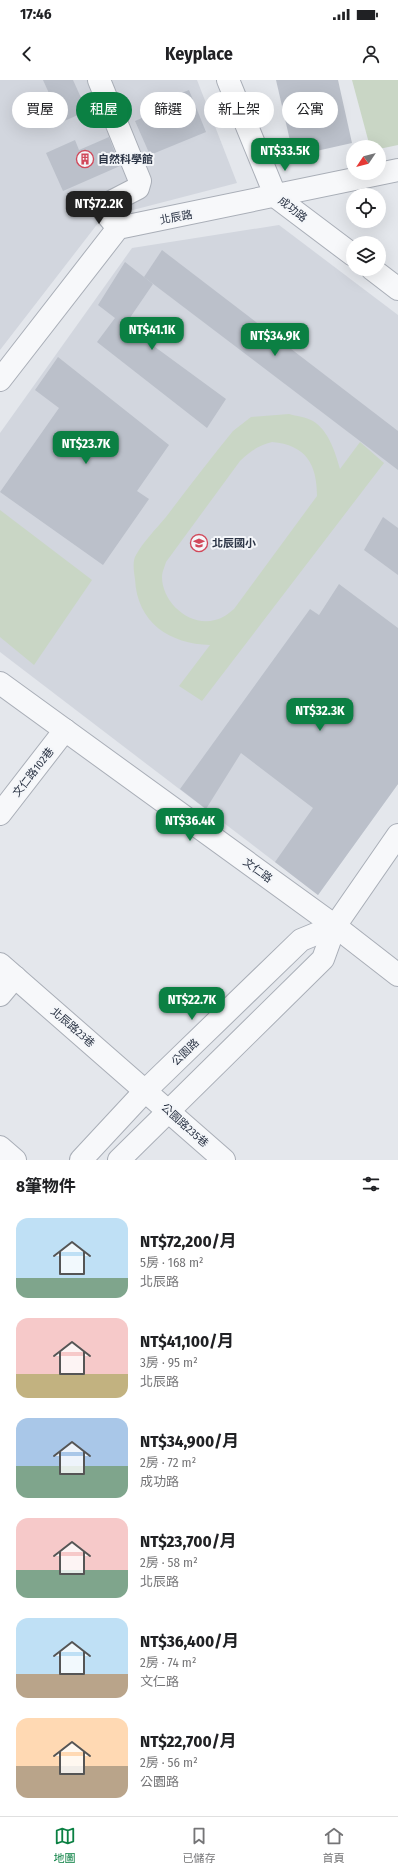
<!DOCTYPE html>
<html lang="zh-TW">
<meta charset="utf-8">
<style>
:root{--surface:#fff;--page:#f2f2f2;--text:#202124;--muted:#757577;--line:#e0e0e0;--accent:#0b8043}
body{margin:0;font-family:"Fira Sans Condensed","Noto Sans TC",sans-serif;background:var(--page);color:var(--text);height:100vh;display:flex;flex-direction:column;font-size:15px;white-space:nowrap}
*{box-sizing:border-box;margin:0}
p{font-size:13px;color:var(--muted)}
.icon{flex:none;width:22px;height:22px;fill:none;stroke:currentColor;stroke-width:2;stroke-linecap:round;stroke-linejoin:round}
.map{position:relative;height:1080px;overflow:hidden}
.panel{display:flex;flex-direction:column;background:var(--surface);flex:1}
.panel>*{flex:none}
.top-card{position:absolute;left:12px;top:12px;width:374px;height:36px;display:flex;gap:8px}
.needle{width:26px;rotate:235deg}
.controls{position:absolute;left:346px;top:60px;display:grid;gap:8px}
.controls a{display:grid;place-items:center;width:40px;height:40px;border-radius:50%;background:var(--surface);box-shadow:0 4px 16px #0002;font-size:20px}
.price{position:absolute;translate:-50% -34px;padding:0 9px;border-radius:8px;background:var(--accent);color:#fff;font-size:13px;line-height:26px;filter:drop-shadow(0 1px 2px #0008)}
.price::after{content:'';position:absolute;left:50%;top:24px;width:12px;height:9px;margin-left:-6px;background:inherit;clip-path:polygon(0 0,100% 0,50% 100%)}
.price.active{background:#222;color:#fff}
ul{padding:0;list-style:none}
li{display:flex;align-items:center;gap:12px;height:100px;padding:0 16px}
li span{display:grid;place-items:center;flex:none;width:112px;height:80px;border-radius:12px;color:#555}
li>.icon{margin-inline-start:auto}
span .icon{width:48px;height:48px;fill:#fffc;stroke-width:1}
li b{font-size:17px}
h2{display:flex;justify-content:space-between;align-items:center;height:48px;padding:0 16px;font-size:17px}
.pill{padding:0 14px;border-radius:18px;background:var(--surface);box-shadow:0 4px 16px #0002;font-size:14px;line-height:36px}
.pill.active{background:var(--accent);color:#fff}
.status{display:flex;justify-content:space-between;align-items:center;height:28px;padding:0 20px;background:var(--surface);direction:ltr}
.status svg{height:11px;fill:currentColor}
header{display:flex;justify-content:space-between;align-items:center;height:52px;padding:0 16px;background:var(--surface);font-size:18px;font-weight:700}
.menu{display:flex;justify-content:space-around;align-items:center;height:56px;border-top:1px solid var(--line);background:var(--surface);font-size:11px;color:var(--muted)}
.menu a{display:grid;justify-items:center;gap:2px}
.menu .active{color:var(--accent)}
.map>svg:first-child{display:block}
.built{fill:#d2d6de}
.green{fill:#c9d6c5;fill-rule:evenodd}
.building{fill:#bbc0ca}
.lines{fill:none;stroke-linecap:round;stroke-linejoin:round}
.minor-casing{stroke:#a9aeb7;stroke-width:24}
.minor{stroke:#f7f8fa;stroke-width:22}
.labels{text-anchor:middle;stroke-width:4;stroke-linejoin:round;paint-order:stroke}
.poi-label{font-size:11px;font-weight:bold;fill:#2b3445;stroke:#f4f6f9;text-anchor:start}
.street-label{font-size:11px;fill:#2b3445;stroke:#f4f6f9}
</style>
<div class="status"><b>17:46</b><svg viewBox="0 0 49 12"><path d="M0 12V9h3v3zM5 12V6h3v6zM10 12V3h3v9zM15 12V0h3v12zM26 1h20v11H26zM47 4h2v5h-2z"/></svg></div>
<header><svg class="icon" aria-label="back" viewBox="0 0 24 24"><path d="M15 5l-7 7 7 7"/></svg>Keyplace<svg class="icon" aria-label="person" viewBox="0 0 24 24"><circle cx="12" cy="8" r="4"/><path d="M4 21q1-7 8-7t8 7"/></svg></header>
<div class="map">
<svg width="398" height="1080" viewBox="0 0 398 1080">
<rect width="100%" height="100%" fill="#e4e7ec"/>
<g class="built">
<path d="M0,0H197L237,103L102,138L0,270Z"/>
<path d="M279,145L398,235V704L318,815L0,572V353L132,168Z"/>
</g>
<g class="green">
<path d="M352,0H398V65L379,69V67H370Z"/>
<path d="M289,334C296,336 306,337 313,341C329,351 335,372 340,389L360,362L384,383L202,621L179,606L210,565C170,564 137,543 135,499C134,492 132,481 136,475C143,462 156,449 166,437C188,408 210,379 233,351L251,337ZM272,362C306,365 317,384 317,416L234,529C228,534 223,538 215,540C189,547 162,522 162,497C162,492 165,486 166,482L240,381C250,371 258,366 272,362Z"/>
<path d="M0,430L92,500L34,585L0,557Z"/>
</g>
<g class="building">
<path d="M43,0H73L87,31L62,42Z"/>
<path d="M276,0H338L352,63L303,74L300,63L291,65Z"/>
<path d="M189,10L206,52L150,75L135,41L170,26L166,19Z"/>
<path d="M109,57L120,86L63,111L46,73L75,60L79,70Z"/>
<path d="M162,170L398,351V390L144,197Z"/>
<path d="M125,182L153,204L125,245L226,319L207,348L97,262L115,238L98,225Z"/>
<path d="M58,277L169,365L137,411L149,419L103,485L0,412L59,328L35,310Z"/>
<path d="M383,437L398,448V495L364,470Z"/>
<path d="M339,504L398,548V704L318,815L275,782L313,728L241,673L206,729L180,709L310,529L319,535Z"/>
</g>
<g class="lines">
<g class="minor-casing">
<g id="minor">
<path d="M99,0L140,101L138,108L109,123L104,131L118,148"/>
<path d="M228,0L276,117L353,175"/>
<path d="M372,189L398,209"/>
<path d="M0,300L118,148L398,90"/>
<path d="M0,603L335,846L398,895"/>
<path d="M0,734L65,650"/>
<path d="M0,884L224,1080"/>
<path d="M0,915L15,897"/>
<path d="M0,1067L15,1080"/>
<path d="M81,1080L146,1010L301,860L335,846"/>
<path d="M119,1080L323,879L335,846L398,755"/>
</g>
</g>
<use href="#minor" class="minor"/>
</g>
<defs>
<g id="building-ring" transform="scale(0.9)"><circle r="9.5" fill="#f4f6f9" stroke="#d1495b" stroke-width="1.5"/><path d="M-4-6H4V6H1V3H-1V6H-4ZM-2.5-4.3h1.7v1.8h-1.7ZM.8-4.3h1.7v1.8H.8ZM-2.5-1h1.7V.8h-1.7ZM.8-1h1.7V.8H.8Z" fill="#d1495b"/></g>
<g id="school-ring" transform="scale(0.9)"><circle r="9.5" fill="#f4f6f9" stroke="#d1495b" stroke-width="1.5"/><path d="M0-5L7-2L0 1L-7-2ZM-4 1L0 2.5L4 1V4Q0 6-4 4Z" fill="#d1495b"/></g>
</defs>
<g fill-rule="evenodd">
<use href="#building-ring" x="85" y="79"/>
<use href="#school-ring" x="199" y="463"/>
</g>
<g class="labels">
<g class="poi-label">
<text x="98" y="83">自然科學館</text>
<text x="212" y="467">北辰國小</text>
</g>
<g class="street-label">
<text transform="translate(293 129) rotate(38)" y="4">成功路</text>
<text transform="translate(176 137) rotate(-11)" y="4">北辰路</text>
<text transform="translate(33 692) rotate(-52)" y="4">文仁路102巷</text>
<text transform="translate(258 790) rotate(36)" y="4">文仁路</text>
<text transform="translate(73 947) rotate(41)" y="4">北辰路23巷</text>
<text transform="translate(185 972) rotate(-44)" y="4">公園路</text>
<text transform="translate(185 1045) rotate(42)" y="4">公園路235巷</text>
</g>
</g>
</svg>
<div class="controls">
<a><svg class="needle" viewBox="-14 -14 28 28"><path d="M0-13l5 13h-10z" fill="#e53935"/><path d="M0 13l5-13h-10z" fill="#757577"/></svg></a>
<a><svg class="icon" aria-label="locate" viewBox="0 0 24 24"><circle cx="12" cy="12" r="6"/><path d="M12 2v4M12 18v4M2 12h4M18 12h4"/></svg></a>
<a><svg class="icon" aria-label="layers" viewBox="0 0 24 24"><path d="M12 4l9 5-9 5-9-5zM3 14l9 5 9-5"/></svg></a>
</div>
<b class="price" style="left:285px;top:92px">NT$33.5K</b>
<b class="price active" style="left:99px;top:145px">NT$72.2K</b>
<b class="price" style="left:152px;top:271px">NT$41.1K</b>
<b class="price" style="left:275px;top:277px">NT$34.9K</b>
<b class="price" style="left:86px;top:385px">NT$23.7K</b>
<b class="price" style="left:320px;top:652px">NT$32.3K</b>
<b class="price" style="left:190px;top:762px">NT$36.4K</b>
<b class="price" style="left:192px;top:941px">NT$22.7K</b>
<div class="top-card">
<a class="pill">買屋</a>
<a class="pill active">租屋</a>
<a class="pill">篩選</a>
<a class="pill">新上架</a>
<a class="pill">公寓</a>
</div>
</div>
<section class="panel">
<h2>8筆物件<svg class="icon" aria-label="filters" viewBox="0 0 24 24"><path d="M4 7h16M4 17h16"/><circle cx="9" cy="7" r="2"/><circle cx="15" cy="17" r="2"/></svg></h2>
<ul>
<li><span style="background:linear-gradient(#bfe0f5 75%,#7fa58c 0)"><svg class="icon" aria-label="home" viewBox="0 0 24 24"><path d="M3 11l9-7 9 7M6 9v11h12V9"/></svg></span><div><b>NT$72,200/月</b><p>5房 · 168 m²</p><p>北辰路</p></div></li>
<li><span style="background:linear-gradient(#f6c9c9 70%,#c2b280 0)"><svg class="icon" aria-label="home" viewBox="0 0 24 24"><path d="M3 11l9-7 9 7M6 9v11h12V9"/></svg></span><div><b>NT$41,100/月</b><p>3房 · 95 m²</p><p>北辰路</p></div></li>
<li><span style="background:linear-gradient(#a9c7e8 60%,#7fa58c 0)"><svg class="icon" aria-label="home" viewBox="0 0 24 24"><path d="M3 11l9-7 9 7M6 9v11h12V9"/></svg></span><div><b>NT$34,900/月</b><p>2房 · 72 m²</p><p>成功路</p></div></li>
<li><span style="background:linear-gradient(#f6c9c9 65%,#7fa58c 0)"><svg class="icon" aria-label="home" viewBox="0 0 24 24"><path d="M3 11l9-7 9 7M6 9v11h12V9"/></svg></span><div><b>NT$23,700/月</b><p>2房 · 58 m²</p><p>北辰路</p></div></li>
<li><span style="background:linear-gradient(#bfe0f5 70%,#b9a48a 0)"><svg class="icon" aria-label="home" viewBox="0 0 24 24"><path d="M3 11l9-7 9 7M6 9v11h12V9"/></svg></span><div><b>NT$36,400/月</b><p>2房 · 74 m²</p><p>文仁路</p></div></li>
<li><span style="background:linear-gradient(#ffd9b3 60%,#b9a48a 0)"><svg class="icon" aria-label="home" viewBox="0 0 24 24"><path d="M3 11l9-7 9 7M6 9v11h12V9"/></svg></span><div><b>NT$22,700/月</b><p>2房 · 56 m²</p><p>公園路</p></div></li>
</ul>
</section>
<nav class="menu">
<a class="active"><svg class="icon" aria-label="map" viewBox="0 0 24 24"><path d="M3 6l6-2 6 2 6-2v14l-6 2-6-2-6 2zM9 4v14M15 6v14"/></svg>地圖</a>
<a><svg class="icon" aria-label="saved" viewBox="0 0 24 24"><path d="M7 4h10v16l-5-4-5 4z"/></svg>已儲存</a>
<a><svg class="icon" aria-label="home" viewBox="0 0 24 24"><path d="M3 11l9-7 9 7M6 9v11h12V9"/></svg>首頁</a>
</nav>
